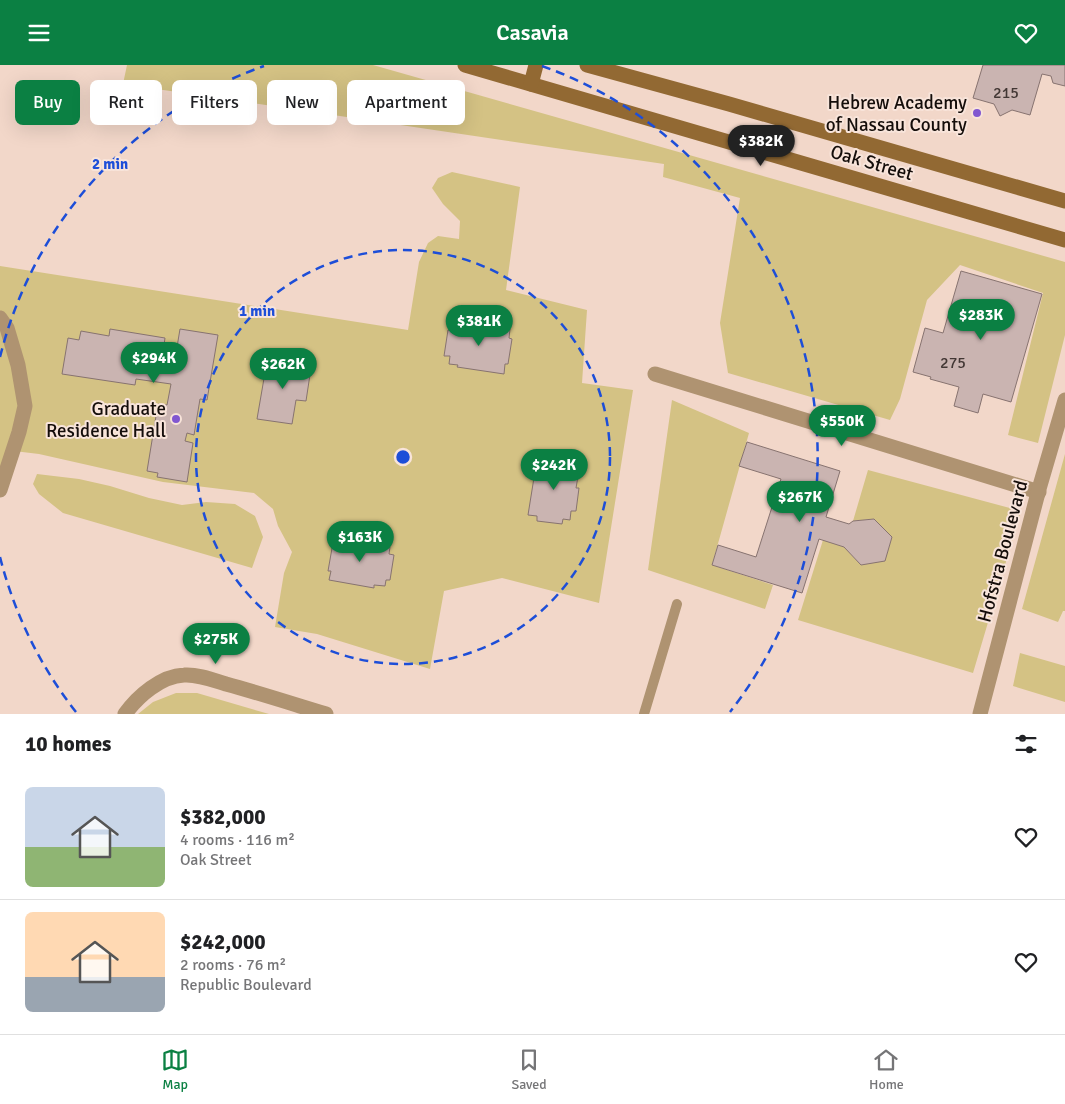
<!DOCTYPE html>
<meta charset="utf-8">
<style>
:root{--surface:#fff;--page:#f6f6f6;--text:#202124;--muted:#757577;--line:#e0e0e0;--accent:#0b8043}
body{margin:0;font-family:Signika,sans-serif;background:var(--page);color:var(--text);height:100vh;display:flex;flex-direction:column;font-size:19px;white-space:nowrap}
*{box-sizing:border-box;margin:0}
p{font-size:16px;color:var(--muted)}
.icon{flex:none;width:28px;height:28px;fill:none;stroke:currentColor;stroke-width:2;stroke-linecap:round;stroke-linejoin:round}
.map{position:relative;height:649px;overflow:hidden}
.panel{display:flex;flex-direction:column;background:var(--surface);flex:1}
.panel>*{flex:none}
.banner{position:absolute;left:15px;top:15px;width:500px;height:45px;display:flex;gap:10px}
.price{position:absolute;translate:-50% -42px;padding:0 11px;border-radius:18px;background:var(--accent);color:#fff;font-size:16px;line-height:32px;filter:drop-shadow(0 1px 2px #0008)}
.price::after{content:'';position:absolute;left:50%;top:30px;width:15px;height:11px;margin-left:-8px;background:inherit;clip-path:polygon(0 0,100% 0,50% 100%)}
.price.selected{background:#222;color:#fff}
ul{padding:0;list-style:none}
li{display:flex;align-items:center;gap:15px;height:125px;padding:0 25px}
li+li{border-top:1px solid var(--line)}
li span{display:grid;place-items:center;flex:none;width:140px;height:100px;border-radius:8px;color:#555}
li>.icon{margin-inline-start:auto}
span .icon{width:60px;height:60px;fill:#fffc;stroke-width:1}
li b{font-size:21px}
h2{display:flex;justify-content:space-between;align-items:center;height:60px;padding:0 25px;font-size:21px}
.pill{padding:0 18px;border-radius:8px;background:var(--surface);box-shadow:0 5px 20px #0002;font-size:18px;line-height:45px}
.pill.selected{background:var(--accent);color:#fff}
header{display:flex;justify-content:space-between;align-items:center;height:65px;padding:0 25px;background:var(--accent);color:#fff;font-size:22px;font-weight:600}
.tab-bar{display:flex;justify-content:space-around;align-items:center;height:70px;border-top:1px solid var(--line);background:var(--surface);font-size:14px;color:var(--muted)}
.tab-bar a{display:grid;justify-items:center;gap:2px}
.tab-bar .selected{color:var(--accent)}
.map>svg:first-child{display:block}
.built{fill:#f2d7c9}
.green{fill:#d4c284}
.building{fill:#cab4b1;stroke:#877370}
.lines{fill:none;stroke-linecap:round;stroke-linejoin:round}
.lane{stroke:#af9371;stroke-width:10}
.street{stroke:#af9371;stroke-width:15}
.secondary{stroke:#926933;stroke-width:15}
.ring{fill:none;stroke:#1d4ed8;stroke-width:2.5;stroke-dasharray:9 6}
.poi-dot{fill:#8157d0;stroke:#f8e4da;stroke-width:2}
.labels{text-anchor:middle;stroke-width:4;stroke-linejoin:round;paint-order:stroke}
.number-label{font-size:16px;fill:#423734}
.poi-label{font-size:19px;fill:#140d0a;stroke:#f8e4da;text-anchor:end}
.street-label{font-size:19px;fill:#140d0a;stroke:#f8e4da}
.centre{fill:#1d4ed8;stroke:#f8e4da;stroke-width:2.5}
.ring-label{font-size:15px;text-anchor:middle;font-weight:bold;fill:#1d4ed8;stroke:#f8e4da;stroke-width:4;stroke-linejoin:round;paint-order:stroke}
</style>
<header><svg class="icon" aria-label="menu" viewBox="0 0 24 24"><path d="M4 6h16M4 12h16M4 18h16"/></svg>Casavia<svg class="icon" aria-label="heart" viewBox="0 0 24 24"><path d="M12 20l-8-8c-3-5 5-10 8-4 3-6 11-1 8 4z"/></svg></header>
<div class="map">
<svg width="1065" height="649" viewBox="0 0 1065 649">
<rect width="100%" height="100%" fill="#f8e4da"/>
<rect class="built" x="0" y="0" width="1065" height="649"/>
<g class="green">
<path d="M127,0H373L1065,197V270L1038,378L1008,370L1043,228L960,200L927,235L900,334L890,355L728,308L720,258L740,133L663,112L664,99L123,19Z"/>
<path d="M452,107L520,122L506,225L587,245L582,318L633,325L599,538L502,513L444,526L430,604L317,569L275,562L284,508L292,487L278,461L273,444L254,428L163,417L39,389L14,386L0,413V201L408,265L419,197L428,178L438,171L459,174L460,156L443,139L432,123L438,113Z"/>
<path d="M672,335L749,368L712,500L773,520L765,544L648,505Z"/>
<path d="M1065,389V546H1063L1058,557L1022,544Z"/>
<path d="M868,405L1021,446L973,608L798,555L823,475L844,482L861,500L885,495L892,472L874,454L853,456Z"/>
<path d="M37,409L79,414L110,421L149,433L182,440L206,437L235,439L255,451L263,472L252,503L63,448L39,429L33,419Z"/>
<path d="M1020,588L1065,601V637L1013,621Z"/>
<path d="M176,628H197L269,649H138L153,637Z"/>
</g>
<g class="building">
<path d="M983,0H1065V21L1053,18L1051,11L1042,9L1030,50L1012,45L1000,51L994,39L973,33Z"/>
<path d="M961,206L1042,229L1011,337L983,329L978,348L954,341L959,322L930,314L931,312L913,307L925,263L943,268Z"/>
<path d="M465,257L510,264L509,273L512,274L508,299H505L504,309L457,302L458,300L449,299L450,291H444L448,265L454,266L456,259L465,260Z"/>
<path d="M110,264L165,273L164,280L177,282L180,264L218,270L207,335L200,334L194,370L187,368L185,376L193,378L187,417L157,412L158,408L147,406L158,339L167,340L171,319L136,314L135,320L62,309L68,273L79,275L81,266L109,271Z"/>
<path d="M277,293L301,297L300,302L311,303L306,336L296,335L292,359L257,354L267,296L276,298Z"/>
<path d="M747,377L840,406L826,452L849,459L853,456L874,454L892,472L885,496L861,500L844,482L819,474L802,528L712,500L718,480L756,492L781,414L739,401Z"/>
<path d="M546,392L571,396L570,399L580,400L576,423H579L576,446H571L570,455L563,454L562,459L537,456V451L528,450L537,394L545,395Z"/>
<path d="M334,472L381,478L380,481L390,482L389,489L394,490L390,515H386L385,521L374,520V523L329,515L331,506H328Z"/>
</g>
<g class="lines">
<path class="lane" d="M644,649L677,539"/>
<g class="street">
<path d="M0,253L7,263L18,300L25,341L19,367L0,425"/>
<path d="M655,309L1039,427"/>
<path d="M125,649C138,631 161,611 184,610C198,609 213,615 226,619C259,628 293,639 326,649"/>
<path d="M980,649L1039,424L1065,335"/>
</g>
<g class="secondary">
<path d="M465,0L1065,175"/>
<path d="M587,0L729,39L1065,136"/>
<path d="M531,19L536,0"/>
</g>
</g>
<g class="ring">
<circle cx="403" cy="392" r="207"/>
<path d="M76 647A415 415 0 0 1 0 492M0 292A415 415 0 0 1 264 1M542 1A415 415 0 0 1 730 647"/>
</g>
<g class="poi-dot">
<circle cx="977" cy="48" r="5"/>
<circle cx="176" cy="354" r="5"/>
</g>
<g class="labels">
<g class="number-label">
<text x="1006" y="33">215</text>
<text x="953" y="303">275</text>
</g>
<g class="poi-label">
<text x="967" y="44">Hebrew Academy<tspan x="967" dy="22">of Nassau County</tspan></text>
<text x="166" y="350">Graduate<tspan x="166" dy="22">Residence Hall</tspan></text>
</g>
<g class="street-label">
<text transform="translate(872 97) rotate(16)" y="7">Oak Street</text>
<text transform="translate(1002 486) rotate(-75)" y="7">Hofstra Boulevard</text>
</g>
</g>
<circle cx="403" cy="392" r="8" class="centre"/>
<g class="ring-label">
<text x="110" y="104">2 min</text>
<text x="257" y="251">1 min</text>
</g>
</svg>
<b class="price selected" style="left:761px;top:102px">$382K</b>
<b class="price" style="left:981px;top:276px">$283K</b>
<b class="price" style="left:479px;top:282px">$381K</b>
<b class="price" style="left:154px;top:319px">$294K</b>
<b class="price" style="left:283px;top:325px">$262K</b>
<b class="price" style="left:842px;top:382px">$550K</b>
<b class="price" style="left:554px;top:426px">$242K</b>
<b class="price" style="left:800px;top:458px">$267K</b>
<b class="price" style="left:360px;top:498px">$163K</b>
<b class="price" style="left:216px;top:600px">$275K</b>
<div class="banner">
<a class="pill selected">Buy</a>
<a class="pill">Rent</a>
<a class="pill">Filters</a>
<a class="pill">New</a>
<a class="pill">Apartment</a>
</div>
</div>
<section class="panel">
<h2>10 homes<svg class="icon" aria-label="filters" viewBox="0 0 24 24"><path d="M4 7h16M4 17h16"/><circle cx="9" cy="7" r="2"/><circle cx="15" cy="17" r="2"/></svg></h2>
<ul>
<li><span style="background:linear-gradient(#c9d6e8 60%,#8fb573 0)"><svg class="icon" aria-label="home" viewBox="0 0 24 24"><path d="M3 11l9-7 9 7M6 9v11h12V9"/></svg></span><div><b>$382,000</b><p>4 rooms · 116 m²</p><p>Oak Street</p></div><svg class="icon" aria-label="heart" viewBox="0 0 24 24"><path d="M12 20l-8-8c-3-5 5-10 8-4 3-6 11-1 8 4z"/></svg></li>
<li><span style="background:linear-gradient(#ffd9b3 65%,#9aa5b1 0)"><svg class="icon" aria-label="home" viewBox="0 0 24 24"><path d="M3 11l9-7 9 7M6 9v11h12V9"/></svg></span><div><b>$242,000</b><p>2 rooms · 76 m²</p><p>Republic Boulevard</p></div><svg class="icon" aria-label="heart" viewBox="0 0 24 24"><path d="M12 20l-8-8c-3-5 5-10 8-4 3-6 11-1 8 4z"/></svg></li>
</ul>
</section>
<nav class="tab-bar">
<a class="selected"><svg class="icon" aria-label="map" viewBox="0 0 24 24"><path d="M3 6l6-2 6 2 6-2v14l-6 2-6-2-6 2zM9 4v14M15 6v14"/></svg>Map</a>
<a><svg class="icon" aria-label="saved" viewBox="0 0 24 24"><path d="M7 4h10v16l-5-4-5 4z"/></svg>Saved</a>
<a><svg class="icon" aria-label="home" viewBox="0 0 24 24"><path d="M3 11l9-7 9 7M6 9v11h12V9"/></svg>Home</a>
</nav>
